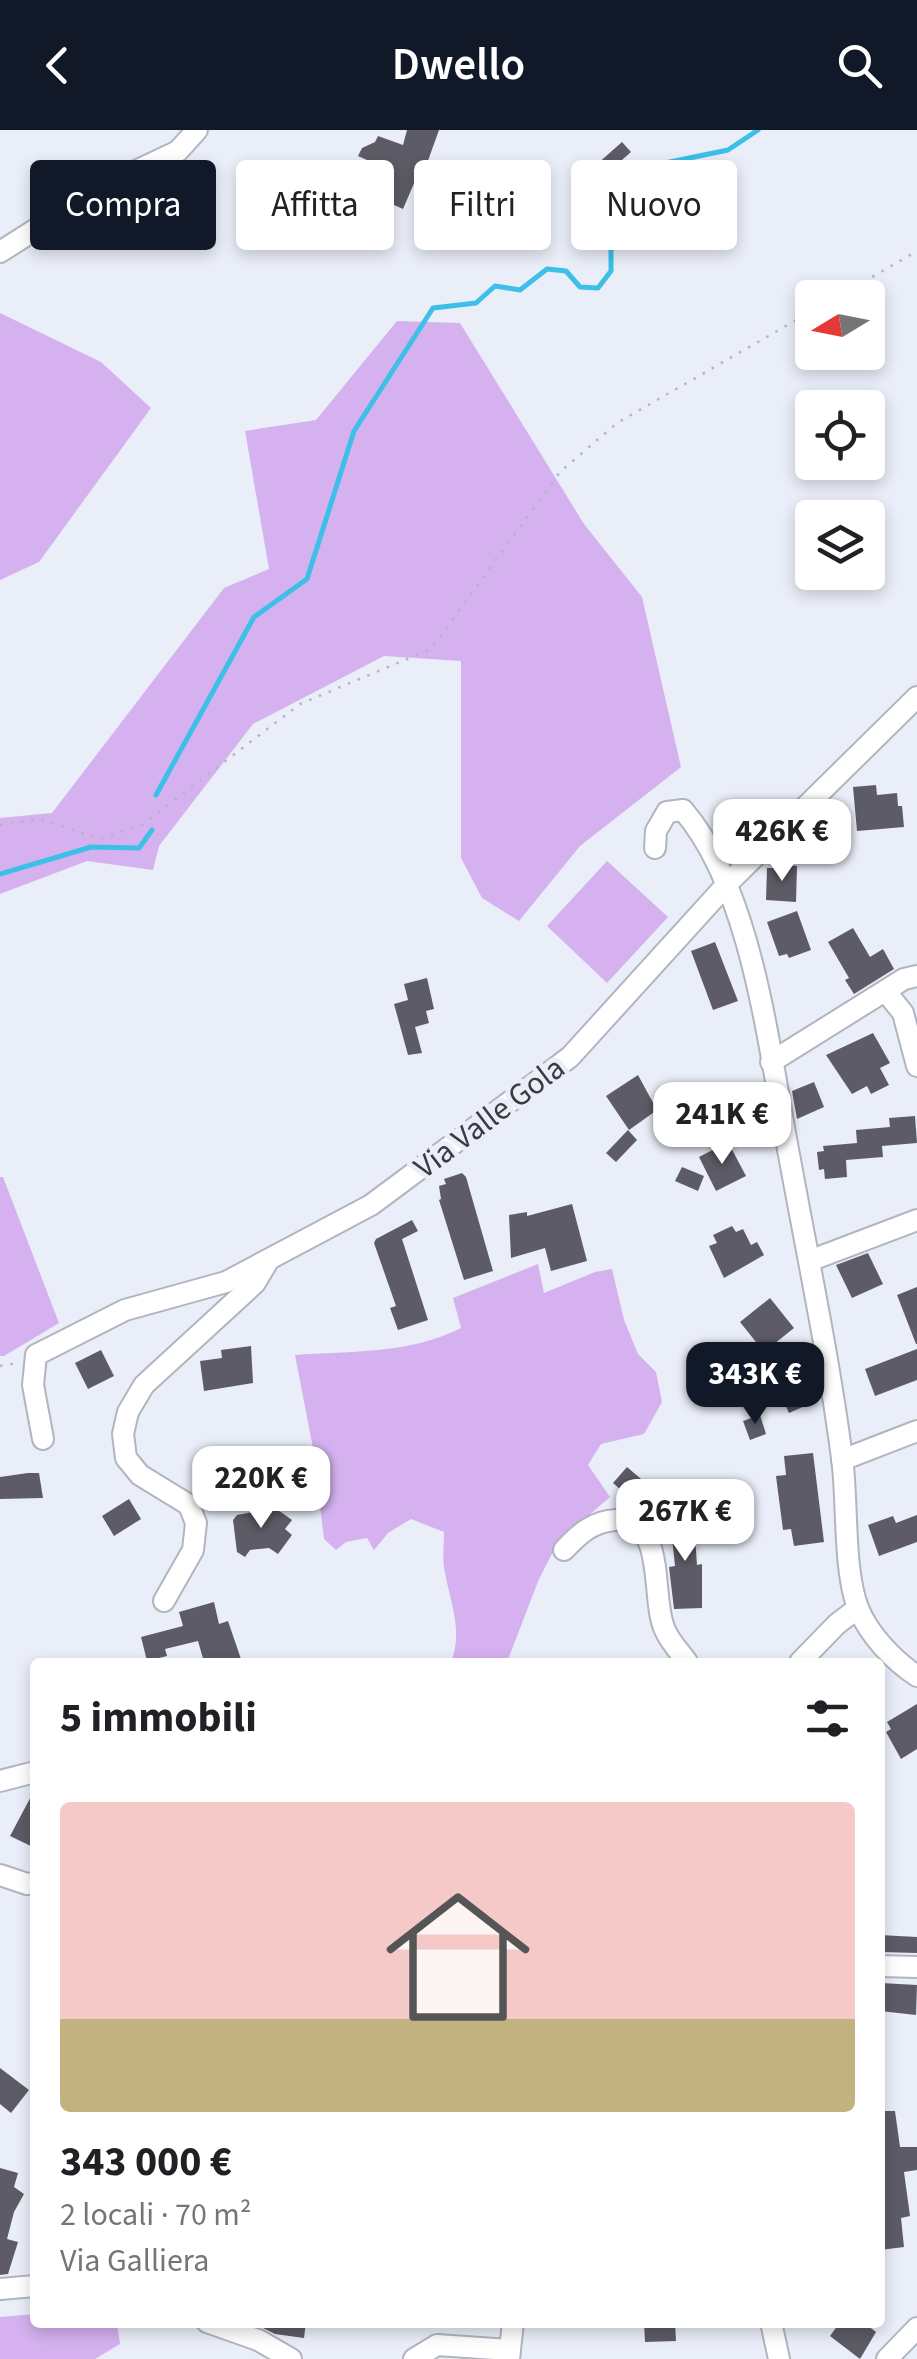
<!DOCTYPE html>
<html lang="it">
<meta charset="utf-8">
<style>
:root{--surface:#fff;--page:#f2f2f2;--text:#202124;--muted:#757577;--accent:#111827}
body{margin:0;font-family:"Source Sans 3",sans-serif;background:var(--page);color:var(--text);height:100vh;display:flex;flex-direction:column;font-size:38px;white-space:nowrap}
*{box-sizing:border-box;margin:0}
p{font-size:32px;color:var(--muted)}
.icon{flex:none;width:55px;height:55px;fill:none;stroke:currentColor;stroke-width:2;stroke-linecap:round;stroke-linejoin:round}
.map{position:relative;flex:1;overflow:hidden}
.sheet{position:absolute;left:30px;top:1528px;width:855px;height:670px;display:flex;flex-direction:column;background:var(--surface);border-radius:10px;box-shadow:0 5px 15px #0003}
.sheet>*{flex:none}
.hud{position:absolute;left:30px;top:30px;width:858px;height:90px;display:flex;gap:20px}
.needle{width:65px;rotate:260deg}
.tools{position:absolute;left:795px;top:150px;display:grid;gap:20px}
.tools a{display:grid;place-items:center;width:90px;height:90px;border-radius:10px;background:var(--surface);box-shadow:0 5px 15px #0003;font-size:50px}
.price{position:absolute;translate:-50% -85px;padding:0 22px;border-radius:20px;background:#fff;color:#222;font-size:32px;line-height:65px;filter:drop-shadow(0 2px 5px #0008)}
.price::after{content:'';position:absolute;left:50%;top:60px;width:30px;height:22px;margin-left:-15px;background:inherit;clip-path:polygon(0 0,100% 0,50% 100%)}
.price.selected{background:var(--accent);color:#fff}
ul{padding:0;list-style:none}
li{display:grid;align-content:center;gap:20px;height:530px;padding:0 30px}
li span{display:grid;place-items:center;height:310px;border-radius:10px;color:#555}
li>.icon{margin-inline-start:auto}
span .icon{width:180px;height:180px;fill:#fffc;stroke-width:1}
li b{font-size:42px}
h2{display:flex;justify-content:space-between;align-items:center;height:120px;padding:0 30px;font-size:42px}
.tag{padding:0 35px;border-radius:10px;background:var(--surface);box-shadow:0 5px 15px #0003;font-size:35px;line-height:90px}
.tag.selected{background:var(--accent);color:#fff}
header{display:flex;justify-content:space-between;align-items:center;height:130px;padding:0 30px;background:var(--accent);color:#fff;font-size:45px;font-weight:600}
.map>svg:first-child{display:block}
.green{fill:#d5b1ef}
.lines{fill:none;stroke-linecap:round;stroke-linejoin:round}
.stream{stroke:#3cc0e7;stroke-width:5}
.building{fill:#5d5c66}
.minor-casing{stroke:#b1b5bf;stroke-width:24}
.path{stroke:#b3b6bf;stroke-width:2.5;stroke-dasharray:2.5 8;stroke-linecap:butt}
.minor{stroke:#fff;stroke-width:20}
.labels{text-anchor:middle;stroke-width:10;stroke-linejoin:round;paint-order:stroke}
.street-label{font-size:32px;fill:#393b3f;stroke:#eaeef9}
</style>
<header><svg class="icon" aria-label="back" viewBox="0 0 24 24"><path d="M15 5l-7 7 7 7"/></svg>Dwello<svg class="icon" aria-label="search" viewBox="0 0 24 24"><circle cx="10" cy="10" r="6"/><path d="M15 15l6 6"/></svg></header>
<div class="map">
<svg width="917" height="2229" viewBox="0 0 917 2229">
<rect width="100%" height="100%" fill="#eaeef9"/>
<g class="green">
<path d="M0,183L101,232L151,278L39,432L0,450Z"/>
<path d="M397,191L460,193L584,394L642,467L681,637L580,716L519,791L482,768L461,728V531L384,526L253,594L159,716L153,740L87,731L0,764V688L52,683L224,458L269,439L245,301L316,290Z"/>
<path d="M607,731L668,787L607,853L547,796Z"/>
<path d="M0,1047H3L59,1193L4,1226H0Z"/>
<path d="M538,1134L544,1163L595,1142L612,1139L624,1190L638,1224L656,1242L662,1272L644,1304L601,1314L588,1335L610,1367L558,1412L539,1449L507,1532H451C463,1502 451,1474 445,1443C442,1430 444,1415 444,1402L411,1389L388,1403L374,1420L367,1408L346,1412L336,1420L324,1409L313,1318L295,1225C351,1221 410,1224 461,1198L453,1168Z"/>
<path d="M35,2184V2192L117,2193L120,2214L95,2229H0V2187Z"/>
</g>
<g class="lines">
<g class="stream">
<path d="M156,665L254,487L307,449L354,301L433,178L476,173L495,156L520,160L547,139L566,141L580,157L598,158L611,141V121L621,85L665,33L728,20L758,0"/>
<path d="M0,744L91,717L139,718L152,700"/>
</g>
</g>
<g class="building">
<path d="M407,0H439L420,53L415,51L403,79L355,58L367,30L358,26L362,18L375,12L378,6L403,15Z"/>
<path d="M622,12L631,22L605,45L596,35Z"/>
<path d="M876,655L877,665L897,663L898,676H902L904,697L857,701L853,657Z"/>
<path d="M775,735L797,736L796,772L766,770L767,738H775Z"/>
<path d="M797,781L811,820L789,828L787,824L779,826L767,792Z"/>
<path d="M853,798L870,827L883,819L894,839L854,864L845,850L849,848L828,812Z"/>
<path d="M715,812L738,871L713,880L691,821Z"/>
<path d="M427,848L434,879L426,881L429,893L415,897L422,923L408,925L394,874L408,870L404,854Z"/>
<path d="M873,903L890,933L880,938L889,955L871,964L867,956L852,964L826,925Z"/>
<path d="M638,945L657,980L629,1000L606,966Z"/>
<path d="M814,952L824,977L797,989L792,961Z"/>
<path d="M915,986L917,1013L882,1016L883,1027L846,1030L847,1047L825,1049L824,1039L819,1040L817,1022L824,1021L823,1016L857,1013L856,1000L890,997L889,988Z"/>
<path d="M628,1000L637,1010L616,1032L606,1023Z"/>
<path d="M728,1012L746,1046L716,1061L699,1027Z"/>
<path d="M682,1037L704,1046L698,1061L675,1051Z"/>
<path d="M462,1043L466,1047L493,1141L464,1150L439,1070L441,1069L439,1056L446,1054L444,1049Z"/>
<path d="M572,1074L587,1131L551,1141L545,1118L511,1128L509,1085L527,1082V1086Z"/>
<path d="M412,1090L418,1101L402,1109L428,1190L398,1200L390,1178L396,1176L374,1113L376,1109Z"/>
<path d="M732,1096L736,1102L743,1099L751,1115L757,1112L764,1125L724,1148L709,1116L717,1113L713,1105Z"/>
<path d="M868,1123L883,1154L852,1168L836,1135Z"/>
<path d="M917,1157V1214H916L897,1165Z"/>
<path d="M770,1168L794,1198L764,1222L740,1192Z"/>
<path d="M251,1216L253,1253L204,1261L200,1231L222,1228L221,1220Z"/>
<path d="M917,1219V1250L875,1266L865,1239Z"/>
<path d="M101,1220L114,1246L88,1259L75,1233Z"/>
<path d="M803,1244L816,1271L789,1283L776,1256Z"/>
<path d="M760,1285L766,1304L750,1310L743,1291Z"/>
<path d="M813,1323L824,1412L794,1416L791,1399L783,1400L776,1346L786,1345L784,1326Z"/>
<path d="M627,1337L654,1360L636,1380L616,1375L622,1368L618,1364L621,1360L613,1353Z"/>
<path d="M28,1343H39L43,1368L0,1369V1347Z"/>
<path d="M129,1369L141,1389L114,1406L102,1386Z"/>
<path d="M271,1375L292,1390L285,1399L292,1405L278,1424L269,1418L250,1420L245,1427L237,1422L233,1390L237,1385L269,1379Z"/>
<path d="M687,1377L689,1391H694L697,1435L702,1434V1478L674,1479L669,1437L675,1436L671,1398L677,1397L673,1380Z"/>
<path d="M917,1385V1412L879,1426L868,1395L893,1386L896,1393Z"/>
<path d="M214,1472L219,1494L228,1491L242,1532H204L198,1511L165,1519L167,1526L147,1531L141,1507L183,1496L179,1482Z"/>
<path d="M917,1574V1619L901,1629L886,1602L891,1599L887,1592Z"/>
<path d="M35,1659V1718L10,1706Z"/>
<path d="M880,1805L917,1807V1823L880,1822Z"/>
<path d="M881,1853L917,1855L916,1885L880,1881Z"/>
<path d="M0,1938L29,1960L11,1983L0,1974Z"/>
<path d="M880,1981H895L900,2017H917V2040L904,2042L910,2086L901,2088L904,2117L880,2120Z"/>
<path d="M0,2038L18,2043L14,2057L24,2064L14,2082L7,2109L18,2112L8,2144L0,2145Z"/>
<path d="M251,2192H306L304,2208L275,2204Z"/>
<path d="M644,2192H675L676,2211L645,2212Z"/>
<path d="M840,2192H863L876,2202L860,2229L830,2206Z"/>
</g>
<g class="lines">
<g class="minor-casing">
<g id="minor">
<path d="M0,122L104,56L178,21L197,0"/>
<path d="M655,718L656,701L667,682L683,680C754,763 769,923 790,1030C808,1129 829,1228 842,1328C848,1371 843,1439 858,1478C869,1505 894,1531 917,1546"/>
<path d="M887,863L903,883L917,936"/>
<path d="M771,932L904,849L917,846"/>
<path d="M809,1131L917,1090"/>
<path d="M43,1309L33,1255L36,1225L125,1180L226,1152L371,1075L570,927L728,753L917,567"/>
<path d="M842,1330L917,1301"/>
<path d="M564,1420C579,1404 593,1391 616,1390C668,1389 650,1469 665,1500C670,1512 680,1522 687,1532"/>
<path d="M164,1471L193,1420L196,1393L189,1375L140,1345L126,1328L123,1304L128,1282L144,1255L255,1153L268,1131"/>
<path d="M800,1532L837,1494L858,1478"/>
<path d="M0,1651L35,1642"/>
<path d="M0,1745L27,1754L35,1753"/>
<path d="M880,1836L917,1837"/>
<path d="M0,2159L35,2156"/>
<path d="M207,2192L258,2210L291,2229"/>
<path d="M771,2192L779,2229"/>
<path d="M414,2229L437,2215L510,2220"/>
<path d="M509,2229L513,2192"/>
<path d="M887,2229L917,2198"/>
</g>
</g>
<g class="path">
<path d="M836,168L917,121"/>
<path d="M0,695L41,689L100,709L142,695L300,574L431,519L560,342L617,293L812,181"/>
<path d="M0,1236L18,1233"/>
</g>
<use href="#minor" class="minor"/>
</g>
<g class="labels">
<g class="street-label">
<text transform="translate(489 987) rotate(-37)" y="11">Via Valle Gola</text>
</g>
</g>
</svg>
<div class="tools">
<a><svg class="needle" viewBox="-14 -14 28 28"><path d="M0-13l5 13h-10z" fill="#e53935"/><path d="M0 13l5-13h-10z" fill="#757577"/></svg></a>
<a><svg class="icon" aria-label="locate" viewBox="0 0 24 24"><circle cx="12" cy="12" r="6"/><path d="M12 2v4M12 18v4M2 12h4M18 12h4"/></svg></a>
<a><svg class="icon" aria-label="layers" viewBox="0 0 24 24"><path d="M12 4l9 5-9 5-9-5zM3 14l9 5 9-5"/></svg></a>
</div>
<b class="price" style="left:782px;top:754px">426K €</b>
<b class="price" style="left:722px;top:1037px">241K €</b>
<b class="price selected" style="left:755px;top:1297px">343K €</b>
<b class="price" style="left:261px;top:1401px">220K €</b>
<b class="price" style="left:685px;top:1434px">267K €</b>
<div class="hud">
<a class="tag selected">Compra</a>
<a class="tag">Affitta</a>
<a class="tag">Filtri</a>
<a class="tag">Nuovo</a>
</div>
<section class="sheet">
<h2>5 immobili<svg class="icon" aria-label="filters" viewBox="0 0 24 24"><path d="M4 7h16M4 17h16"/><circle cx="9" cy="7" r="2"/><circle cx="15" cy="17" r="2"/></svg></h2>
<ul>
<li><span style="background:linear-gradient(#f6c9c9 70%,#c2b280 0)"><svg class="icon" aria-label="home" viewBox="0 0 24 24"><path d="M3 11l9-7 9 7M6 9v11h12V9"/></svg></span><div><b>343 000 €</b><p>2 locali · 70 m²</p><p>Via Galliera</p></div></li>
</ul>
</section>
</div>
